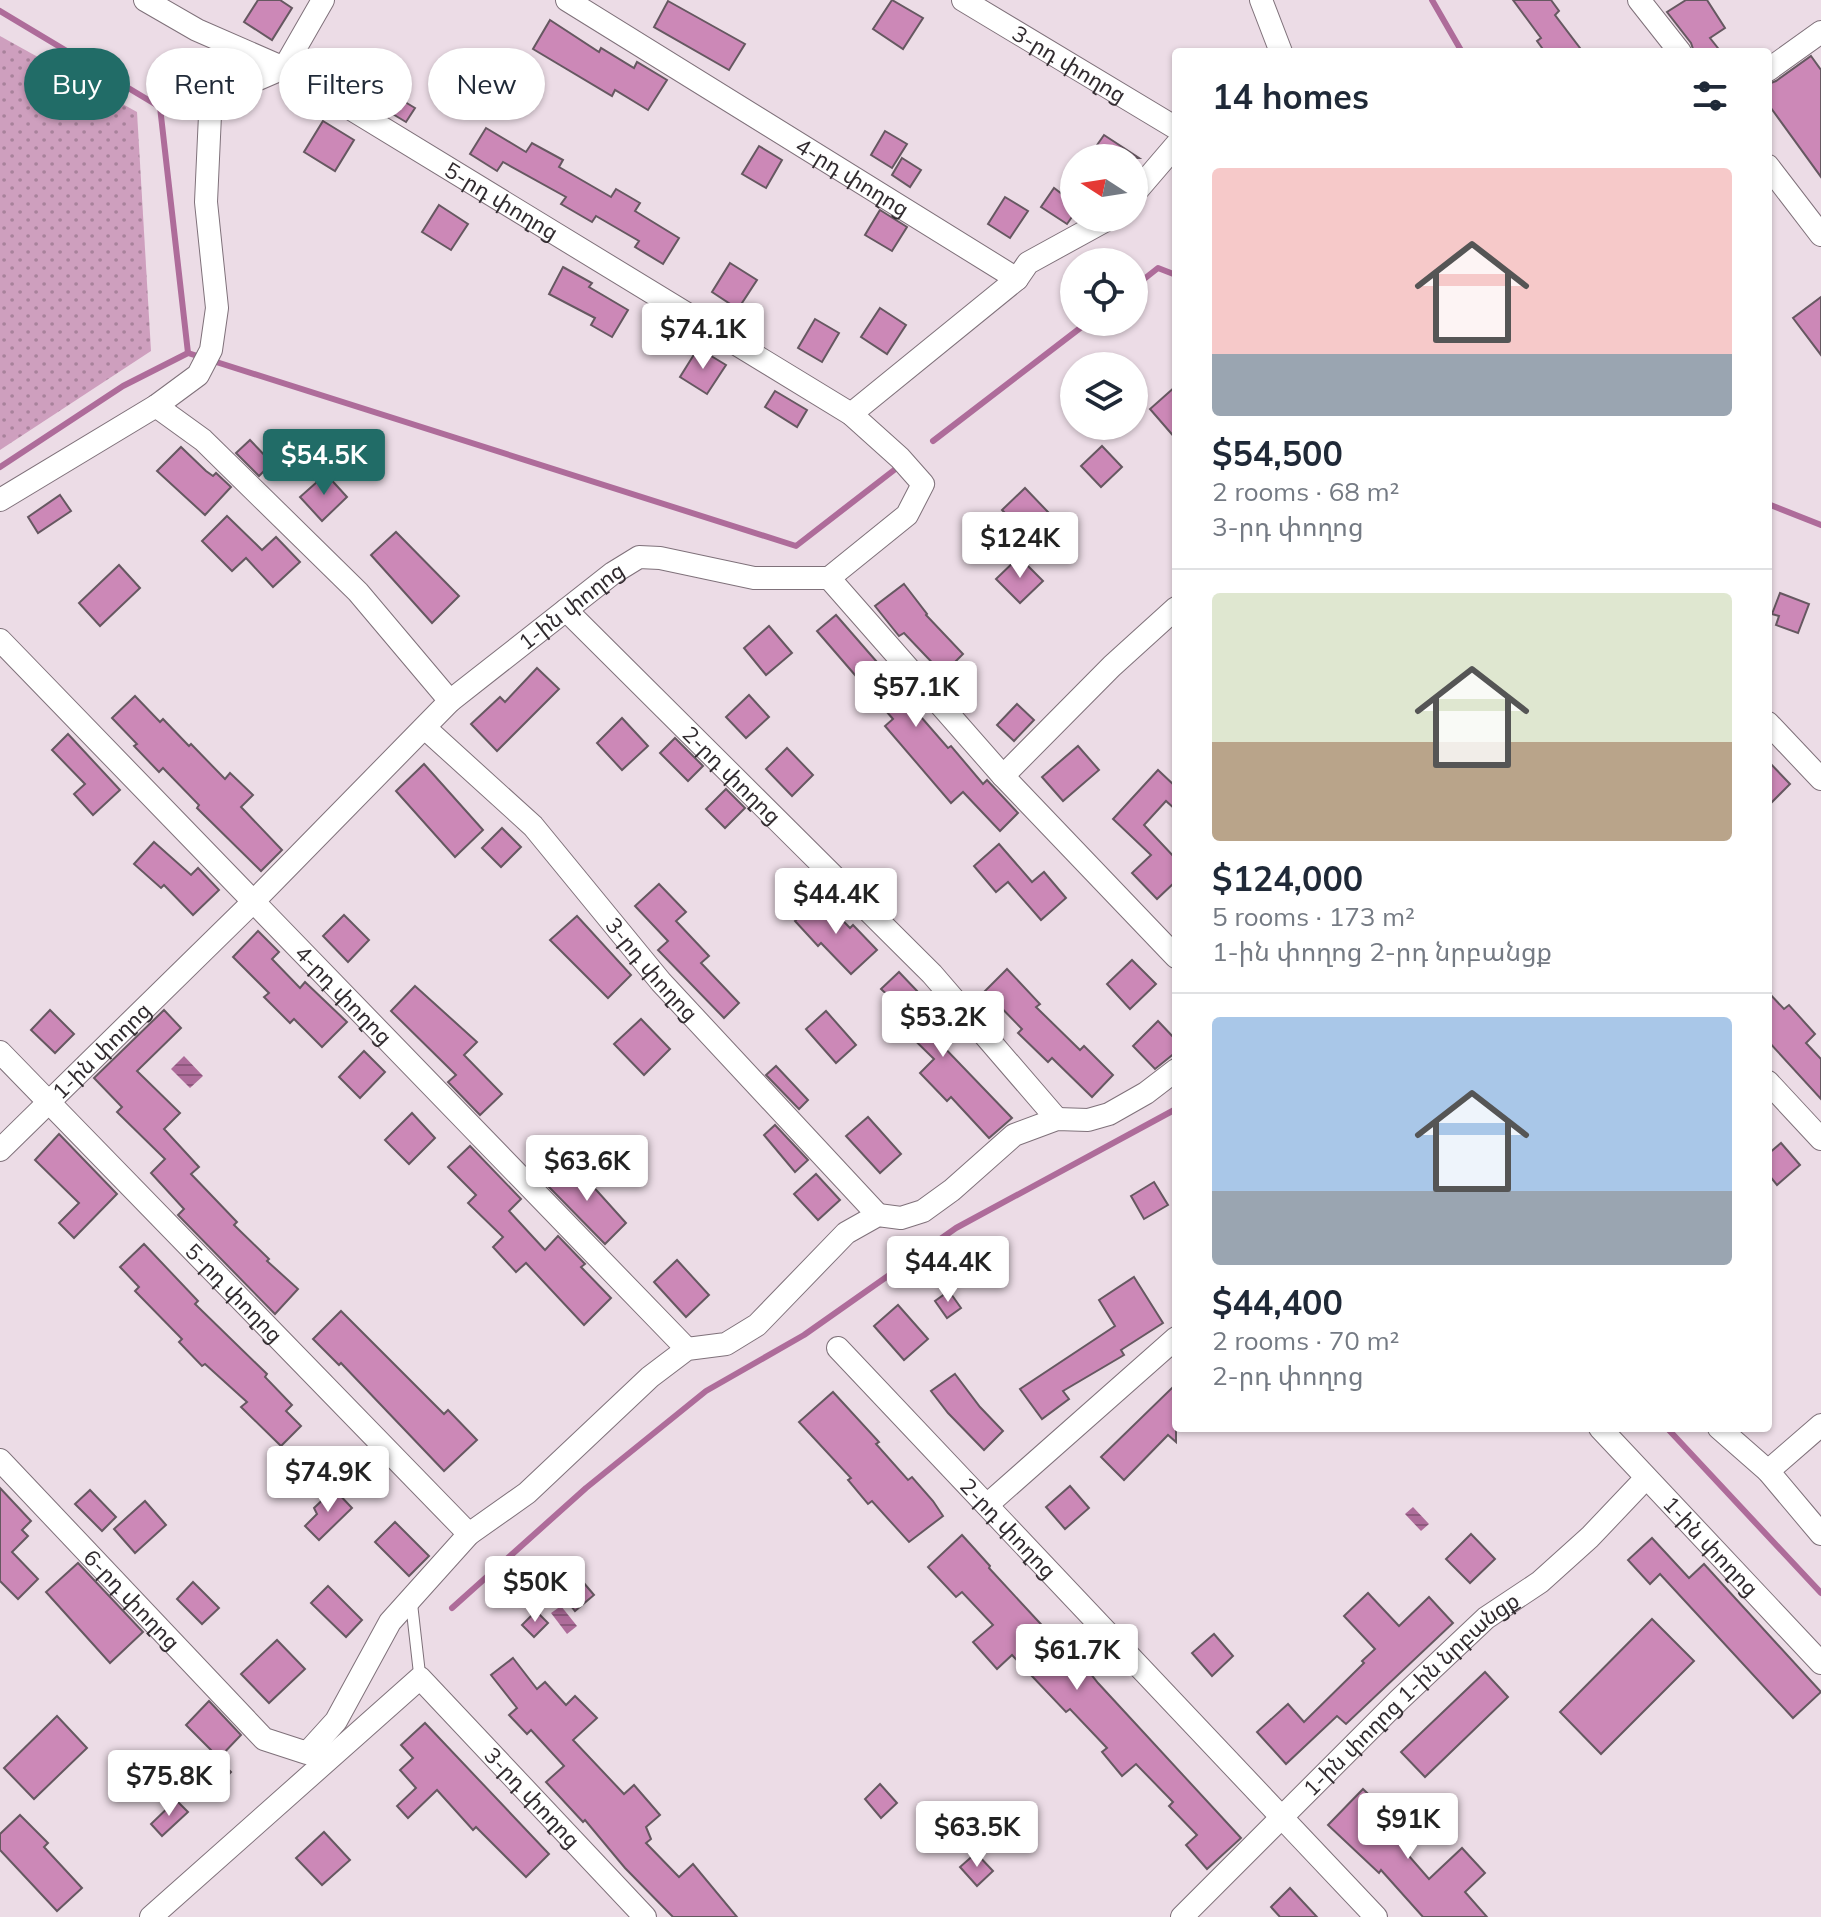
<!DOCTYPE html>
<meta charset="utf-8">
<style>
:root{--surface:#fff;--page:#f2f2f3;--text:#1f2937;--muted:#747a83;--line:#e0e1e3;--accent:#216c67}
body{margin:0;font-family:Mulish,"Noto Sans Armenian",sans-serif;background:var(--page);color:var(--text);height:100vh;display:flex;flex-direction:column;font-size:30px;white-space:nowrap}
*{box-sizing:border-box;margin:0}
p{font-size:26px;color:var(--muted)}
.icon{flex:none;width:44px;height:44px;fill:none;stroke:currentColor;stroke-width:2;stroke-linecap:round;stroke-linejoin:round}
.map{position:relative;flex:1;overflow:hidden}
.side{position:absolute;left:1172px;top:48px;width:600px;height:1384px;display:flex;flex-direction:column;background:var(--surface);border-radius:8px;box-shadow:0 2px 6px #0004}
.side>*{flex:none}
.hud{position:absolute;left:24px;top:48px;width:760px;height:72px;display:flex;gap:16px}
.needle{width:52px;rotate:282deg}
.fabs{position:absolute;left:1060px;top:144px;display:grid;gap:16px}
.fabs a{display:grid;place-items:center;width:88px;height:88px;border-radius:50%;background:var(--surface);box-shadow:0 2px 6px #0004;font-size:40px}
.price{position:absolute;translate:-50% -68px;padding:0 18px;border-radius:8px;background:#fff;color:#222;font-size:26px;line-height:52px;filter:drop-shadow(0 2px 4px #0008)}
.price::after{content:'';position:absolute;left:50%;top:48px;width:24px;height:18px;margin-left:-12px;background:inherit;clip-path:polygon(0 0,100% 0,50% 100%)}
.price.current{background:var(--accent);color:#fff}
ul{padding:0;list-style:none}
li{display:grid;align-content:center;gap:16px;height:424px;padding:0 40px}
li+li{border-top:2px solid var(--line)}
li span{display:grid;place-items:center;height:248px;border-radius:8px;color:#555}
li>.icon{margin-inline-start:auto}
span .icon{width:144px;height:144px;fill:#fffc;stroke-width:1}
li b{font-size:34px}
h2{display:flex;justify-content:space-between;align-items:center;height:96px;padding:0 40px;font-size:34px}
.chip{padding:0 28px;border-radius:36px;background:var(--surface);box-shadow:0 2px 6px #0004;font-size:28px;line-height:72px}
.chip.current{background:var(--accent);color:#fff}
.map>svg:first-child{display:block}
.grass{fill:url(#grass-dots)}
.water{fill:url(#water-rules)}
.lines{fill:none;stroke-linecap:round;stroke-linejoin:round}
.stream{stroke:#ae6c9a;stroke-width:6}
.building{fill:#cc88b7;stroke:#665861;stroke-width:2}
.lane-casing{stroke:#7f717a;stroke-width:13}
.street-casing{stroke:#7f717a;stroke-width:24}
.lane{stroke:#fff;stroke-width:11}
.street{stroke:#fff;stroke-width:22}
.labels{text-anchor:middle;stroke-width:8;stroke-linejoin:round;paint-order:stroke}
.street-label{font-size:22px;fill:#312b2f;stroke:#fff}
</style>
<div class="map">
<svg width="1821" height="1917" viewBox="0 0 1821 1917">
<defs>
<pattern id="grass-dots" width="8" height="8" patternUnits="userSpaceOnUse" patternTransform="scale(2)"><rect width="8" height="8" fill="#ce9fbe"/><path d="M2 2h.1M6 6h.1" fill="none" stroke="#a8829b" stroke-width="1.8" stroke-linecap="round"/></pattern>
<pattern id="water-rules" width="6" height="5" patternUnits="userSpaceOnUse" patternTransform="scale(2)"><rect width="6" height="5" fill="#ae6c9a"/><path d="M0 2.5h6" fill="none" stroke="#8e597e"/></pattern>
</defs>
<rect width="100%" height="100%" fill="#ecdce6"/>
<path class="grass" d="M0,36L137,112L151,351L0,450Z"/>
<g class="water">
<path d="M184,1056L203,1076L190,1088L171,1069Z"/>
<path d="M1413,1507L1429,1524L1421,1531L1405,1514Z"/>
<path d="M561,1606L577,1626L567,1634L551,1613Z"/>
</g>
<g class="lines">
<g class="stream">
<path d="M1432,0L1462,52"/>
<path d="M0,11L160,107L188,353"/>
<path d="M1134,287L1158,268L1176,275"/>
<path d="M933,441L1088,322"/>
<path d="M0,467L123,386L188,353L796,546L898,467"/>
<path d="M1768,504L1821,525"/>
<path d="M1667,1428L1821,1593"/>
<path d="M452,1608L586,1488L706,1391L804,1335L956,1228L1176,1109"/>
</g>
</g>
<g class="building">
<path d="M258,0H280L292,8L272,40L244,22Z"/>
<path d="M892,0L923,18L903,49L873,29Z"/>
<path d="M1513,0H1551L1559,11L1555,15L1583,52H1545L1537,41L1541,38Z"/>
<path d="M1686,0H1707L1725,28L1710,38L1721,52H1694L1691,43L1667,12Z"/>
<path d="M668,1L745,44L729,70L654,27Z"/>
<path d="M550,20L599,52L601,48L634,68L637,62L667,80L648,110L615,90L612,96L533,49Z"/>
<path d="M363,55L391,74L376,97L348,78Z"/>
<path d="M1811,56L1821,70V177L1768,104V84L1776,81Z"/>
<path d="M502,82L517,91L509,105L493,96Z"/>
<path d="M390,93L415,108L406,122L381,107Z"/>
<path d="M323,121L354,140L335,171L304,152Z"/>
<path d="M486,128L526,152L532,143L563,160L559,167L611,197L616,189L640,203L635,211L679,238L663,264L635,247L639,241L596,216L592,222L561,204L566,197L503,162L497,171L470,154Z"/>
<path d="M885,131L907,144L892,168L871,155Z"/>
<path d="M1104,135L1139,158H1088Z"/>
<path d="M759,146L782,160L766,188L742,174Z"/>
<path d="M902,158L921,170L910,187L892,175Z"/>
<path d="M1074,176V214L1067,224L1041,207L1054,188L1062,194Z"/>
<path d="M1005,197L1028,211L1010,238L988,224Z"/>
<path d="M439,205L468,224L451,250L422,232Z"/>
<path d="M880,210L907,227L892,251L865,235Z"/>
<path d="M730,263L757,280L738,309L712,292Z"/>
<path d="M563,267L592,283L589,287L628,310L612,337L591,325L595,318L549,294Z"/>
<path d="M1821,297V355L1793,318Z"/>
<path d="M880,308L906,325L887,354L861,337Z"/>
<path d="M815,319L839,333L822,362L798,348Z"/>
<path d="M698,348L726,365L707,394L680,377Z"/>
<path d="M1176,386V439L1150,409Z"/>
<path d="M775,391L807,410L797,427L765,407Z"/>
<path d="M250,440L272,463L259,476L236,453Z"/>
<path d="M1102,446L1122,467L1101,487L1081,466Z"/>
<path d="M181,447L206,471L213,476L216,473L231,487L205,515L157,471Z"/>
<path d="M326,474L347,497L322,521L300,497Z"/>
<path d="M1025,488L1048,512L1026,534L1002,510Z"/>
<path d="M60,495L71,511L38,533L28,517Z"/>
<path d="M227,516L262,550L276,537L300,562L273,587L246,558L232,571L202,541Z"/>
<path d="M396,532L459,596L432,623L371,555Z"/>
<path d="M1019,557L1043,581L1020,603L996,579Z"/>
<path d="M119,565L140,588L100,626L79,603Z"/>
<path d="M904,584L927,614L926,615L963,654L943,674L904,633L899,636L875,606Z"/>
<path d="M1780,593L1809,604L1798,633L1776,625L1779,616L1772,614Z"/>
<path d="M836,615L890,677L893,674L914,697L908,702L948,748L951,746L983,784L987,780L1018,813L1000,831L963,792L951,803L885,726L893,719L817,631Z"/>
<path d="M769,626L792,653L766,675L744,648Z"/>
<path d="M537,668L559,689L497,751L471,724L500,697L505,702Z"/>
<path d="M749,695L769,717L746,738L726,717Z"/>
<path d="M135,696L160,722L163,719L189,746L191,744L225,779L230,773L253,795L241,807L282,850L261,871L197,808L199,805L163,768L159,772L134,746L137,744L112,718Z"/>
<path d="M1017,704L1034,720L1014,741L997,725Z"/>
<path d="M622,718L648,746L622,770L597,743Z"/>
<path d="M68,734L120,790L93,815L74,794L85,784L52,750Z"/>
<path d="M675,738L703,766L688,781L660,753Z"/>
<path d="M1078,746L1099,770L1063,801L1042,777Z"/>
<path d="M787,748L813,775L792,796L766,769Z"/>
<path d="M1768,761L1790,784L1768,806Z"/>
<path d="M424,764L483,830L455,857L396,791Z"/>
<path d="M1158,770L1176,787V810L1166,801L1144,825L1176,859V881L1157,899L1132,873L1151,855L1113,819Z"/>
<path d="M726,789L745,808L725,828L706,809Z"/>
<path d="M502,828L521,847L501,867L482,848Z"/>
<path d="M154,842L191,875L198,868L219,890L193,915L164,885L161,888L134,864Z"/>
<path d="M999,844L1032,882L1044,872L1066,898L1041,920L1008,882L996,892L974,866Z"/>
<path d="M659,884L686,912L676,921L709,956L701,963L739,1003L724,1018L658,950L668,941L635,906Z"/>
<path d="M820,897L850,928L853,925L877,950L851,974L821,943L818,946L795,921Z"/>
<path d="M344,915L369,940L348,962L323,936Z"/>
<path d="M577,916L631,975L608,998L550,940Z"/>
<path d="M258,931L279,952L272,959L300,988L305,982L347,1022L322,1047L294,1019L290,1023L264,997L269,993L233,957Z"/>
<path d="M1132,960L1156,984L1130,1009L1107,984Z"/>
<path d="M1007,969L1040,1004L1036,1007L1080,1050L1084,1046L1113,1075L1092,1097L1052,1058L1048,1062L1018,1033L1022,1029L985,991Z"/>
<path d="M899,972L919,993L914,998L944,1028L935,1038L1012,1118L989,1138L951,1097L947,1101L920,1073L934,1059L886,1012L896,1003L881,989Z"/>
<path d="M415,986L477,1042L464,1055L502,1094L480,1115L448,1082L456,1075L391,1011Z"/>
<path d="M1768,992L1784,1009L1789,1005L1815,1034L1806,1043L1821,1059V1099L1768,1041Z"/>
<path d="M50,1010L74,1034L55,1053L31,1030Z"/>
<path d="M164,1010L181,1028L137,1071L180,1113L164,1129L199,1167L191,1174L237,1222L234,1225L269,1259L267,1261L298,1289L275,1314L178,1215L184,1209L151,1173L165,1159L117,1112L122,1107L94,1078Z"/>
<path d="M826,1011L856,1045L836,1063L806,1029Z"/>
<path d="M641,1019L670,1049L644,1075L614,1044Z"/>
<path d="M1158,1021L1176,1040V1052L1155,1069L1133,1046Z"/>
<path d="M364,1051L385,1072L360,1098L339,1077Z"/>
<path d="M776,1066L808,1100L799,1109L766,1075Z"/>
<path d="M412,1113L435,1138L409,1164L385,1140Z"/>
<path d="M868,1117L901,1154L880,1173L846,1136Z"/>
<path d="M775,1125L808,1160L795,1172L764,1135Z"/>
<path d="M59,1134L117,1194L74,1238L59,1223L79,1203L35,1160Z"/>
<path d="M1781,1143L1800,1165L1777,1185L1768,1174V1154Z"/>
<path d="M470,1146L521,1199L509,1211L545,1250L558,1236L585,1264L581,1267L611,1298L584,1325L526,1263L516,1272L493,1247L503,1237L468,1203L476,1195L448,1167Z"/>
<path d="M571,1162L626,1223L605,1244L547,1185Z"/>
<path d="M816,1174L840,1200L818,1220L794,1194Z"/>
<path d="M1154,1182L1168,1205L1144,1219L1131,1196Z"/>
<path d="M144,1244L198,1301L195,1304L267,1374L265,1377L292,1405L286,1411L301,1426L281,1446L241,1407L247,1402L205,1364L202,1366L179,1342L182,1339L135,1291L139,1287L120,1267Z"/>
<path d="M677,1260L709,1295L686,1317L654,1282Z"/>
<path d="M1134,1277L1163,1323L1121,1350L1124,1355L1063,1391L1069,1399L1042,1419L1020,1389L1115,1326L1099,1300Z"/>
<path d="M949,1291L961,1308L947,1318L935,1301Z"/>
<path d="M898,1305L928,1339L904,1360L874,1326Z"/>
<path d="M341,1311L444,1414L448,1410L477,1440L444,1471L341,1363L339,1365L313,1339Z"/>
<path d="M955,1374L980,1407L1003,1431L984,1450L948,1413L931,1391Z"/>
<path d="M1176,1384V1442L1168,1435L1124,1480L1101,1457Z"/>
<path d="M833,1392L879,1442L876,1444L908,1480L912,1477L933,1501L943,1516L909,1542L872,1501L868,1504L848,1480L851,1478L799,1422Z"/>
<path d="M1070,1486L1089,1508L1065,1529L1046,1507Z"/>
<path d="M0,1488L31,1521L22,1530L28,1536L12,1552L38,1579L18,1599L0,1581Z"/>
<path d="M334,1489L352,1508L319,1540L305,1526L317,1514L314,1508Z"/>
<path d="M90,1490L116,1517L102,1531L75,1504Z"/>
<path d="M145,1501L166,1525L135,1553L114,1529Z"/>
<path d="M395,1522L429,1556L409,1576L375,1542Z"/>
<path d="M1471,1534L1495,1559L1470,1583L1446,1559Z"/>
<path d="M962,1535L990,1566L989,1568L1050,1634L1052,1632L1077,1660L1079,1659L1098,1683L1241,1838L1207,1869L1186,1845L1197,1835L1169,1806L1173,1802L1136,1764L1122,1776L1102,1752L1107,1748L1070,1709L1066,1712L1012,1655L997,1669L973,1642L993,1625L962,1592L956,1597L928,1567Z"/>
<path d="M1652,1538L1689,1578L1704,1564L1821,1692L1793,1718L1660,1574L1650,1584L1628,1560Z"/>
<path d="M78,1563L143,1632L110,1663L46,1592Z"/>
<path d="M193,1582L219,1608L202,1624L177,1599Z"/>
<path d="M583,1582L594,1595L575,1611L564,1597Z"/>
<path d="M328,1586L362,1620L346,1637L311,1603Z"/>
<path d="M1368,1593L1399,1626L1429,1597L1453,1623L1346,1724L1337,1716L1286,1764L1257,1732L1288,1704L1304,1722L1364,1663L1362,1661L1375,1649L1344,1616Z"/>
<path d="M536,1611L548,1623L534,1637L522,1625Z"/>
<path d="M1652,1619L1694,1661L1601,1754L1560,1712Z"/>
<path d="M1214,1634L1233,1656L1212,1676L1192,1653Z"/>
<path d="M277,1640L305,1669L269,1703L241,1674Z"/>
<path d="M513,1658L537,1689L545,1682L566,1705L575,1696L597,1718L573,1740L624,1794L634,1785L660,1815L646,1827L651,1839L646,1843L679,1877L693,1864L737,1917H673L625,1868L585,1820L583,1822L546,1782L564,1766L531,1730L527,1734L509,1715L517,1708L491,1675Z"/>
<path d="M1485,1672L1508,1697L1425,1777L1401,1752Z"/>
<path d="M209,1701L241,1735L219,1758L186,1725Z"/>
<path d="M57,1716L87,1748L34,1799L4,1768Z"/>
<path d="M425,1723L549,1854L526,1877L476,1827L473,1830L437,1790L408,1818L397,1806L416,1788L400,1770L413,1758L401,1745Z"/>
<path d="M219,1760L231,1772L216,1788L204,1776Z"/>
<path d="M880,1784L897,1803L881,1818L865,1799Z"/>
<path d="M1363,1789L1413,1837L1402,1848L1429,1879L1462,1848L1485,1873L1465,1892L1487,1917H1423L1381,1870L1379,1873L1328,1825Z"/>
<path d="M176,1800L188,1812L162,1836L151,1824Z"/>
<path d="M20,1815L48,1843L44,1847L82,1888L57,1911L0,1850V1834Z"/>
<path d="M324,1832L350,1860L322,1885L296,1858Z"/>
<path d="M976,1853L993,1871L977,1886L960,1867Z"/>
<path d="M1290,1888L1317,1917H1280L1271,1907Z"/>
</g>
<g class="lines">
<g class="lane-casing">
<path id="lane" d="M411,1599L420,1678"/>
</g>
<g class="street-casing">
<g id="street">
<path id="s1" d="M145,0L197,30L284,68L851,414L900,458L923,484L907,515L829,578"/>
<path id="s2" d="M567,0L1017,279"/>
<path id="s3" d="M963,0L1176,128"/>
<path d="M1261,0L1281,52"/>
<path d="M1639,0L1680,52"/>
<path d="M1768,70L1821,32"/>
<path d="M1768,166L1821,235"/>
<path d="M1134,194L1176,145"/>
<path d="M156,406L203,440L358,592L450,701"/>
<path d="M851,414L1017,279L1028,263L1110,218"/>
<path d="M0,500L156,406L198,375L211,350L217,308L206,202L210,115L228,92L284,68L323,0"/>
<path id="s4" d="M566,610L932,974L1057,1119"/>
<path id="s5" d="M0,640L687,1349"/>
<path d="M1768,723L1821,779"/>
<path id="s6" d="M425,728L533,826L661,982L878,1215"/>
<path d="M1003,776L1112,666L1176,608"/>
<path id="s7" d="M0,1052L469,1534"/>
<path d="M1768,1082L1821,1139"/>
<path id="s8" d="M0,1150L254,901L450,701L613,573L639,557L660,558L754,578H829L1003,776L1176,957"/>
<path id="s9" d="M838,1348L1376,1917"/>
<path id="s10" d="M1600,1428L1821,1663"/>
<path d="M1719,1428L1768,1471L1821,1534"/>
<path id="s11" d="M0,1460L264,1739L307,1753L336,1721L390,1622L469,1534L527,1493L650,1377L687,1349L726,1344L757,1325L846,1233L878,1215L901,1218L923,1211L952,1190L1014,1135L1057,1119L1088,1120L1109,1114L1146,1093L1176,1070"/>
<path d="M1768,1471L1821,1425"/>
<path d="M987,1505L1176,1338"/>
<path id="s12" d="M151,1917L420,1678L645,1917"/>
<path id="s13" d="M1182,1917L1399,1700L1486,1618L1540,1582L1590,1537L1646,1478"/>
</g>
</g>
<use href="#lane" class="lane"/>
<use href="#street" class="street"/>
</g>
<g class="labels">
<g class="street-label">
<text dy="8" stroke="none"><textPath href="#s3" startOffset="124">3-րդ փողոց</textPath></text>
<text dy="8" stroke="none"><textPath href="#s2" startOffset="336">4-րդ փողոց</textPath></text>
<text dy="8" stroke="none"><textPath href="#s1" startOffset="410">5-րդ փողոց</textPath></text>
<text dy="8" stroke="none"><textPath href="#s8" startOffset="790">1-ին փողոց</textPath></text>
<text dy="8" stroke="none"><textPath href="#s4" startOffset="234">2-րդ փողոց</textPath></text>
<text dy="8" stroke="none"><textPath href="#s6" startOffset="332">3-րդ փողոց</textPath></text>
<text dy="8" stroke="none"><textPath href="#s5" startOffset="494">4-րդ փողոց</textPath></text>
<text dy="8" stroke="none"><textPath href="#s8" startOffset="142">1-ին փողոց</textPath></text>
<text dy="8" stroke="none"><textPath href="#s7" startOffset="336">5-րդ փողոց</textPath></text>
<text dy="8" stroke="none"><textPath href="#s9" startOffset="248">2-րդ փողոց</textPath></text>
<text dy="8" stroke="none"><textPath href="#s10" startOffset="162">1-ին փողոց</textPath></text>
<text dy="8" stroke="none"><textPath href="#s11" startOffset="192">6-րդ փողոց</textPath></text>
<text dy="8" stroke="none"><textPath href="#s13" startOffset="320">1-ին փողոց 1-ին նրբանցք</textPath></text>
<text dy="8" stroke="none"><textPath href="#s12" startOffset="524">3-րդ փողոց</textPath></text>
</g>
</g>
</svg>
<div class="fabs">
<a><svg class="needle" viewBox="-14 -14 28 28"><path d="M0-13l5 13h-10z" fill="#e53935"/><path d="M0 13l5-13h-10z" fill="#747a83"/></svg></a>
<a><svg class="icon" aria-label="locate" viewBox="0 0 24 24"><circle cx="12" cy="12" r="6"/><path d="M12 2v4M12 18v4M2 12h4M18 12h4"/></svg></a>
<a><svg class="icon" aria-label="layers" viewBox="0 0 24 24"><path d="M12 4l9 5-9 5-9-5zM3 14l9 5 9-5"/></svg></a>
</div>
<b class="price" style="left:703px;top:371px">$74.1K</b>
<b class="price current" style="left:324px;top:497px">$54.5K</b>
<b class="price" style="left:1020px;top:580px">$124K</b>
<b class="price" style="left:916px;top:729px">$57.1K</b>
<b class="price" style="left:836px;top:936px">$44.4K</b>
<b class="price" style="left:943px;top:1059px">$53.2K</b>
<b class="price" style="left:587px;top:1203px">$63.6K</b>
<b class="price" style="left:948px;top:1304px">$44.4K</b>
<b class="price" style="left:328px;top:1514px">$74.9K</b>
<b class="price" style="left:535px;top:1624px">$50K</b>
<b class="price" style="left:1077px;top:1692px">$61.7K</b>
<b class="price" style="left:169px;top:1818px">$75.8K</b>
<b class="price" style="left:1408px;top:1861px">$91K</b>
<b class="price" style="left:977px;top:1869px">$63.5K</b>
<div class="hud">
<a class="chip current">Buy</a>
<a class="chip">Rent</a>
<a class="chip">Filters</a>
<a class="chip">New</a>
</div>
<section class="side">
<h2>14 homes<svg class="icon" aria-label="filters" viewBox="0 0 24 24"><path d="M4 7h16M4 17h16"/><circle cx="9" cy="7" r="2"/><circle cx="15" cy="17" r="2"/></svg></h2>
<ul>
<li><span style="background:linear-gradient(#f6c9c9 75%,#9aa5b1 0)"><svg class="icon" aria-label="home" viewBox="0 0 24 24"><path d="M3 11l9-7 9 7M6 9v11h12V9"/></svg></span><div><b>$54,500</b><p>2 rooms · 68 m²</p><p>3-րդ փողոց</p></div></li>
<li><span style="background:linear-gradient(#dfe7d0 60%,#b9a48a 0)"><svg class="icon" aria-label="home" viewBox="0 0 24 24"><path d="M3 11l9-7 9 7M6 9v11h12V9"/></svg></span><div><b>$124,000</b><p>5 rooms · 173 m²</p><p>1-ին փողոց 2-րդ նրբանցք</p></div></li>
<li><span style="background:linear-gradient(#a9c7e8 70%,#9aa5b1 0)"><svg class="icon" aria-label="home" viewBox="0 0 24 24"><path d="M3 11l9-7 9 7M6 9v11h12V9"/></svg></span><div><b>$44,400</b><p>2 rooms · 70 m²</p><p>2-րդ փողոց</p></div></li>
</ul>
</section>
</div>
